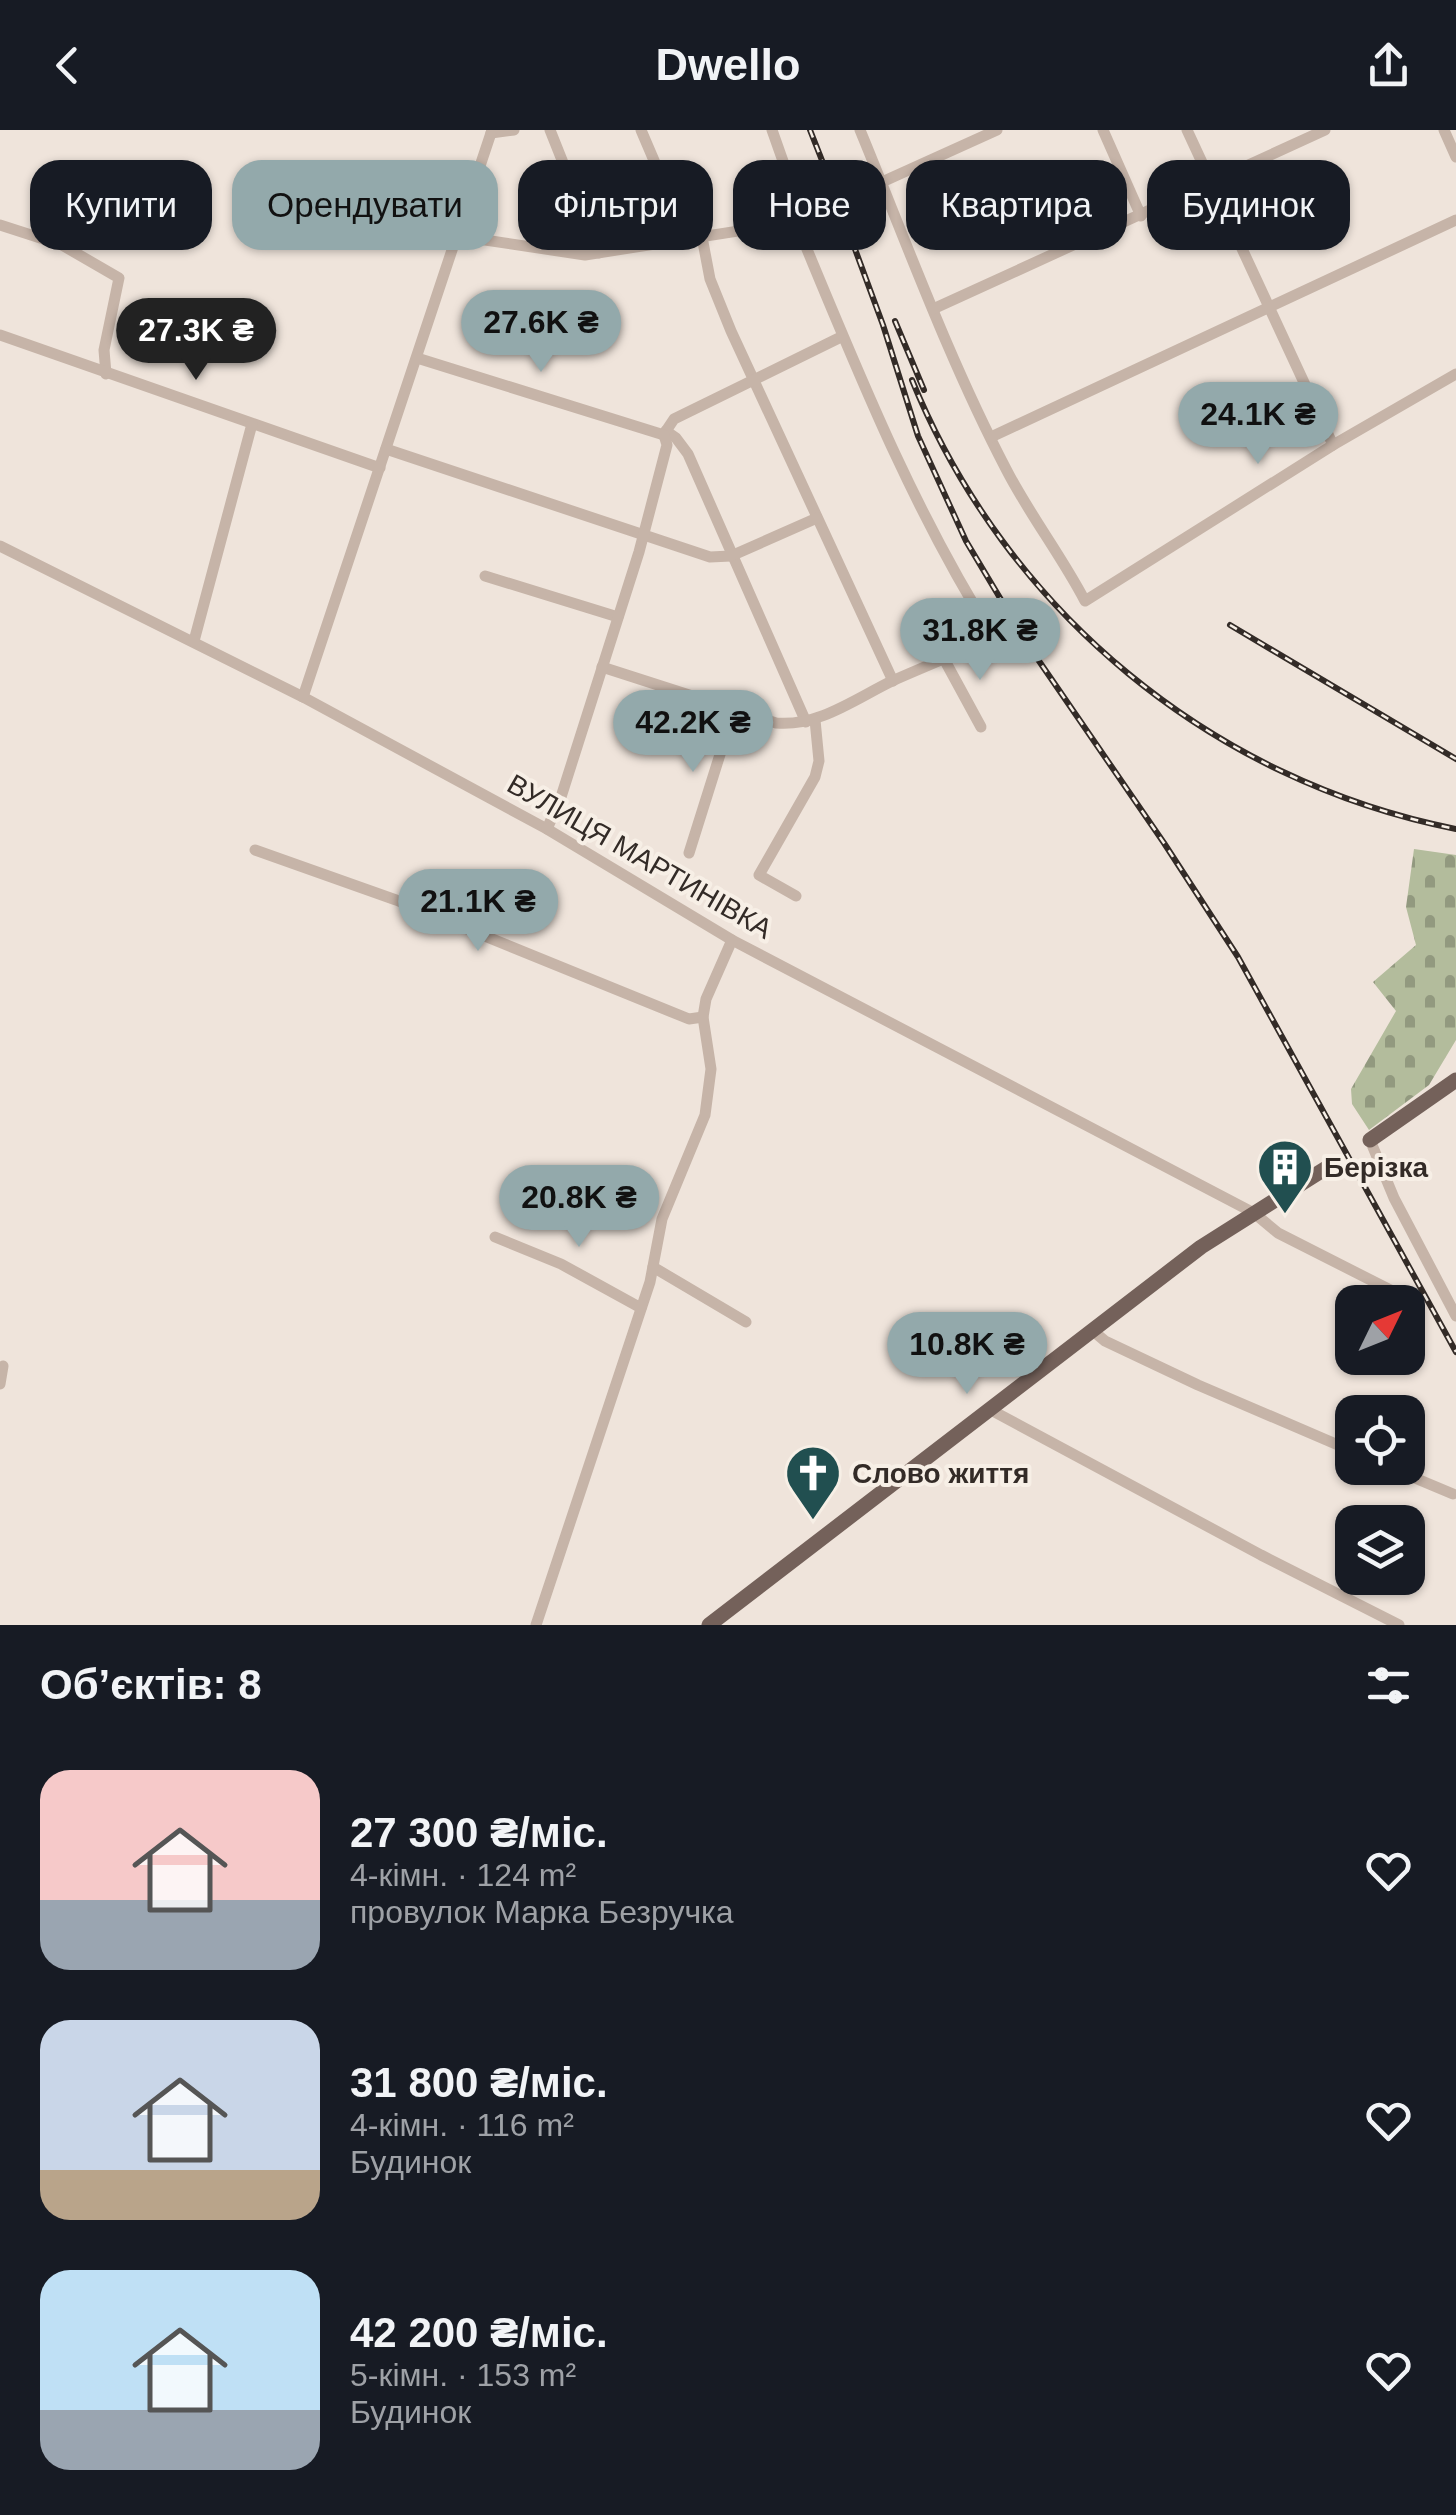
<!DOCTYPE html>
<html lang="uk">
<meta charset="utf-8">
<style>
:root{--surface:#171b24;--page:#20242c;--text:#f1f3f6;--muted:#9ea1a6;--accent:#93a9ab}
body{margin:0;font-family:Helvetica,sans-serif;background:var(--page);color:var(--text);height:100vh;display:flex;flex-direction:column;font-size:38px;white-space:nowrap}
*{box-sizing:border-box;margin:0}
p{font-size:32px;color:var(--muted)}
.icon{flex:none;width:55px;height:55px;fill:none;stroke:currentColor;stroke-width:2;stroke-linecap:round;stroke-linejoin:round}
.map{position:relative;height:1495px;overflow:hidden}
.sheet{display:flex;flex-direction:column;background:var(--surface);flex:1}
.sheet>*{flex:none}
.banner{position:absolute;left:30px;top:30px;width:1398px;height:90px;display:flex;gap:20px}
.needle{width:65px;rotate:47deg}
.tools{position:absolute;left:1335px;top:1155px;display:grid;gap:20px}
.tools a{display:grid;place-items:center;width:90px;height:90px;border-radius:20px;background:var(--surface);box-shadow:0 2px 8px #0004;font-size:50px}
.price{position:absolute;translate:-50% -85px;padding:0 22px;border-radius:35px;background:var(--accent);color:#111;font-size:32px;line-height:65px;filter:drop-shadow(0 2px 5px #0008)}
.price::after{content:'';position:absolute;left:50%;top:60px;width:30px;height:22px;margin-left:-15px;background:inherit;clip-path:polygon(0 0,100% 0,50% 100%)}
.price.selected{background:#222;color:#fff}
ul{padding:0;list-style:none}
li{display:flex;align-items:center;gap:30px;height:250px;padding:0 40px}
li span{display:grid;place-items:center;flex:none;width:280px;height:200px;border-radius:30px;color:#555}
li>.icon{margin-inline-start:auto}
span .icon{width:120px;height:120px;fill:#fffc;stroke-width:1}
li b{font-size:42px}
h2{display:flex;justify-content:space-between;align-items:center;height:120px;padding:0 40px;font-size:42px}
.chip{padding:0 35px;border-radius:30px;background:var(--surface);box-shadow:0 2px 8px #0004;font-size:35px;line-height:90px}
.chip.selected{background:var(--accent);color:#111}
header{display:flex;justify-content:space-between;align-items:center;height:130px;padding:0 40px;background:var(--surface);font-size:45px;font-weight:700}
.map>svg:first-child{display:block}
.cemetery{fill:url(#cemetery-stones)}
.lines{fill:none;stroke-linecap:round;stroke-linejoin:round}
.minor{stroke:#c6b4a8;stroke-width:11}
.major{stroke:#74615a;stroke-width:15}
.rail-casing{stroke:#332b27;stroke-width:6}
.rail{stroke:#f7efe6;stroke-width:2.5;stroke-dasharray:8;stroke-linecap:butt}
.labels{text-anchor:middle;stroke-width:8;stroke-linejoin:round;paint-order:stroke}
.street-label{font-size:28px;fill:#332b27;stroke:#f7efe6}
.poi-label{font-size:28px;font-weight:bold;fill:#332b27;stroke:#f7efe6;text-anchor:start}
</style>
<header><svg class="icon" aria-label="back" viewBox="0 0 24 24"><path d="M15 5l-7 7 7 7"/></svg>Dwello<svg class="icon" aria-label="share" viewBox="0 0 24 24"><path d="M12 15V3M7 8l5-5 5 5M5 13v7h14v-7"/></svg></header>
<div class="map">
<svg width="1456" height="1495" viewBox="0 0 1456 1495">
<defs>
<pattern id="cemetery-stones" width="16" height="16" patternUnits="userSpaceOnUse" patternTransform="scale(2.5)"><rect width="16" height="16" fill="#b3bc9c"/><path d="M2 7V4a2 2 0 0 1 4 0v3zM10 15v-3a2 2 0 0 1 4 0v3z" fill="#92997f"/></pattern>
</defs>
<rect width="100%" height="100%" fill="#efe4db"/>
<path class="cemetery" d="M1414,719L1456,725V910L1429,955L1369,1000L1352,974L1351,959L1396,881L1373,852L1416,815L1406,777Z"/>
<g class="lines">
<g class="minor">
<path d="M550,0L599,123"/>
<path d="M641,0L688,110"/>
<path d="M860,0C907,114 949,230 1006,339C1029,384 1061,425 1085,471L1333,315L1456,244"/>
<path d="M1103,0L1141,86"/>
<path d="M1187,0L1333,315"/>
<path d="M1444,0L1456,27"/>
<path d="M491,3L514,0"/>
<path d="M882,52L997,0"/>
<path d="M0,95L62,115L119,148L104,220L106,244"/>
<path d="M458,106L585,125L783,94L794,88L796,68L772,0"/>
<path d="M702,107L710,149L731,201L893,551"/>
<path d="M933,179L1325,0"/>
<path d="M0,205L380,338"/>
<path d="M417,228L664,305L666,301"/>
<path d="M666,301L676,308L688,324L806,592"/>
<path d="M666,301L674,289L841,207"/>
<path d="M991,307L1456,90"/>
<path d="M386,319L710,427L731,426L817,388"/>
<path d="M0,416L303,567L547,699L732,810L1254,1083L1278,1103L1418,1174"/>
<path d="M485,446L618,487"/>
<path d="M194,511L252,294"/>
<path d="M944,529L981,597"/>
<path d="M602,537L776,593C818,597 855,569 892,551C926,536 960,522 994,508C910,375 854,232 794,88"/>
<path d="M303,567L492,0"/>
<path d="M547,699L561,667L639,422L667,315L664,305"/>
<path d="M255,720L396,770L689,889L703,887"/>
<path d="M689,723L734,580"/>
<path d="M796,766L759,745L815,647L819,631L815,590"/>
<path d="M1370,1010L1394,1068L1456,1186"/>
<path d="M495,1107L561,1134L641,1178"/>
<path d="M653,1137L746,1192"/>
<path d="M1092,1200L1105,1211L1198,1255L1352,1321"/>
<path d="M0,1254L3,1236"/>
<path d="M989,1279L1261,1425L1399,1495"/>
<path d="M1391,1338L1453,1364"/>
<path d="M536,1495L650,1152L662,1089L705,985L711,939L703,887L706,869L732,810"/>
</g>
<g class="major">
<path d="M1370,1010L1456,950"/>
<path d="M709,1495L1201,1117L1331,1035"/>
</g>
<g class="rail-casing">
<g id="rail">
<path d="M810,0L836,66"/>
<path d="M831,54L883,195L918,306L966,411L1028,515L1164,713L1238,827L1456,1222"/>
<path d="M895,191L924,260"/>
<path d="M912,250C1006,481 1212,651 1456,699"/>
<path d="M1230,495L1456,629"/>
</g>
</g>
<use href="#rail" class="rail"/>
</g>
<defs>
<g id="building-pin" transform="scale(2.875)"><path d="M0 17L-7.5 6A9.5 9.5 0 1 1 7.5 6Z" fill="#214f50" stroke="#f7efe6"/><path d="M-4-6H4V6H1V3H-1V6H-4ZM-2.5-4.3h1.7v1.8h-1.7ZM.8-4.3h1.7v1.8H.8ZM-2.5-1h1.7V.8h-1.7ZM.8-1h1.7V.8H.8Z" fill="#fff"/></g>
<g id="church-pin" transform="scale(2.875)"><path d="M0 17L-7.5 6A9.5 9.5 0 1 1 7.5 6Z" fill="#214f50" stroke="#f7efe6"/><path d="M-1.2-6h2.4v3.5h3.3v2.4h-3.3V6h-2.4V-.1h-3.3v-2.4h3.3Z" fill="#fff"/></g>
</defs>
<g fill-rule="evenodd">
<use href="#building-pin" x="1285" y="1037"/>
<use href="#church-pin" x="813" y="1343"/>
</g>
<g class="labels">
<g class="street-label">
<text transform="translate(640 726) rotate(30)" y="10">ВУЛИЦЯ МАРТИНІВКА</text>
</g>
<g class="poi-label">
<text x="1324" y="1047">Берізка</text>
<text x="852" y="1353">Слово життя</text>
</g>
</g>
</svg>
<div class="tools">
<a><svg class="needle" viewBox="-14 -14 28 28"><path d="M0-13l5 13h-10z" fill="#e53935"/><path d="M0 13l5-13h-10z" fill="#9ea1a6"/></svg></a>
<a><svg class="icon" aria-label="locate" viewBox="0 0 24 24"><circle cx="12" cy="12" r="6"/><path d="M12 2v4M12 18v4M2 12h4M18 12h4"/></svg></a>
<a><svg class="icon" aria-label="layers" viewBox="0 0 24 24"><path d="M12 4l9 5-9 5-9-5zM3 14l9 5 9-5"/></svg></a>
</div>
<b class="price" style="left:541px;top:245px">27.6K ₴</b>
<b class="price selected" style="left:196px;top:253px">27.3K ₴</b>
<b class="price" style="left:1258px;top:337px">24.1K ₴</b>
<b class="price" style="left:980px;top:553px">31.8K ₴</b>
<b class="price" style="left:693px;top:645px">42.2K ₴</b>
<b class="price" style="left:478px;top:824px">21.1K ₴</b>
<b class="price" style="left:579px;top:1120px">20.8K ₴</b>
<b class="price" style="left:967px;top:1267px">10.8K ₴</b>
<div class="banner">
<a class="chip">Купити</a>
<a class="chip selected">Орендувати</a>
<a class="chip">Фільтри</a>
<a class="chip">Нове</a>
<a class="chip">Квартира</a>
<a class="chip">Будинок</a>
</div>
</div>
<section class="sheet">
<h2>Об’єктів: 8<svg class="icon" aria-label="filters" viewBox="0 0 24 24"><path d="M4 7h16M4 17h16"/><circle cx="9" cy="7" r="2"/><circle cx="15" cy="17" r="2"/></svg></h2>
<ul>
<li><span style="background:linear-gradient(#f6c9c9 65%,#9aa5b1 0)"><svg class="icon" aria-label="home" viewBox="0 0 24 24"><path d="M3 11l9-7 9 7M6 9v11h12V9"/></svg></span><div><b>27 300 ₴/міс.</b><p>4-кімн. · 124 m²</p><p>провулок Марка Безручка</p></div><svg class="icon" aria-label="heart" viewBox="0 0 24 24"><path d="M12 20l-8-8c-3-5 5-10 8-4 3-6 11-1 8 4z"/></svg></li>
<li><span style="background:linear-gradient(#c9d6e8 75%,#b9a48a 0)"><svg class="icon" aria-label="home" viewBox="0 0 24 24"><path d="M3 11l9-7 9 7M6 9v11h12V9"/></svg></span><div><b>31 800 ₴/міс.</b><p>4-кімн. · 116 m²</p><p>Будинок</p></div><svg class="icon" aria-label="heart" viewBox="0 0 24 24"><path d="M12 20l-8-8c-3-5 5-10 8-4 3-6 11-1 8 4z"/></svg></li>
<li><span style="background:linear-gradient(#bfe0f5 70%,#9aa5b1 0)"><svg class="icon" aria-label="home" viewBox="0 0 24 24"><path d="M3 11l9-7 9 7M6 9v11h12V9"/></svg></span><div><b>42 200 ₴/міс.</b><p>5-кімн. · 153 m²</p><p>Будинок</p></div><svg class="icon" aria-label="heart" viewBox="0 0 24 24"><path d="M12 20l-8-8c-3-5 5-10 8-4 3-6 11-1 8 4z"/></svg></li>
</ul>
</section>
